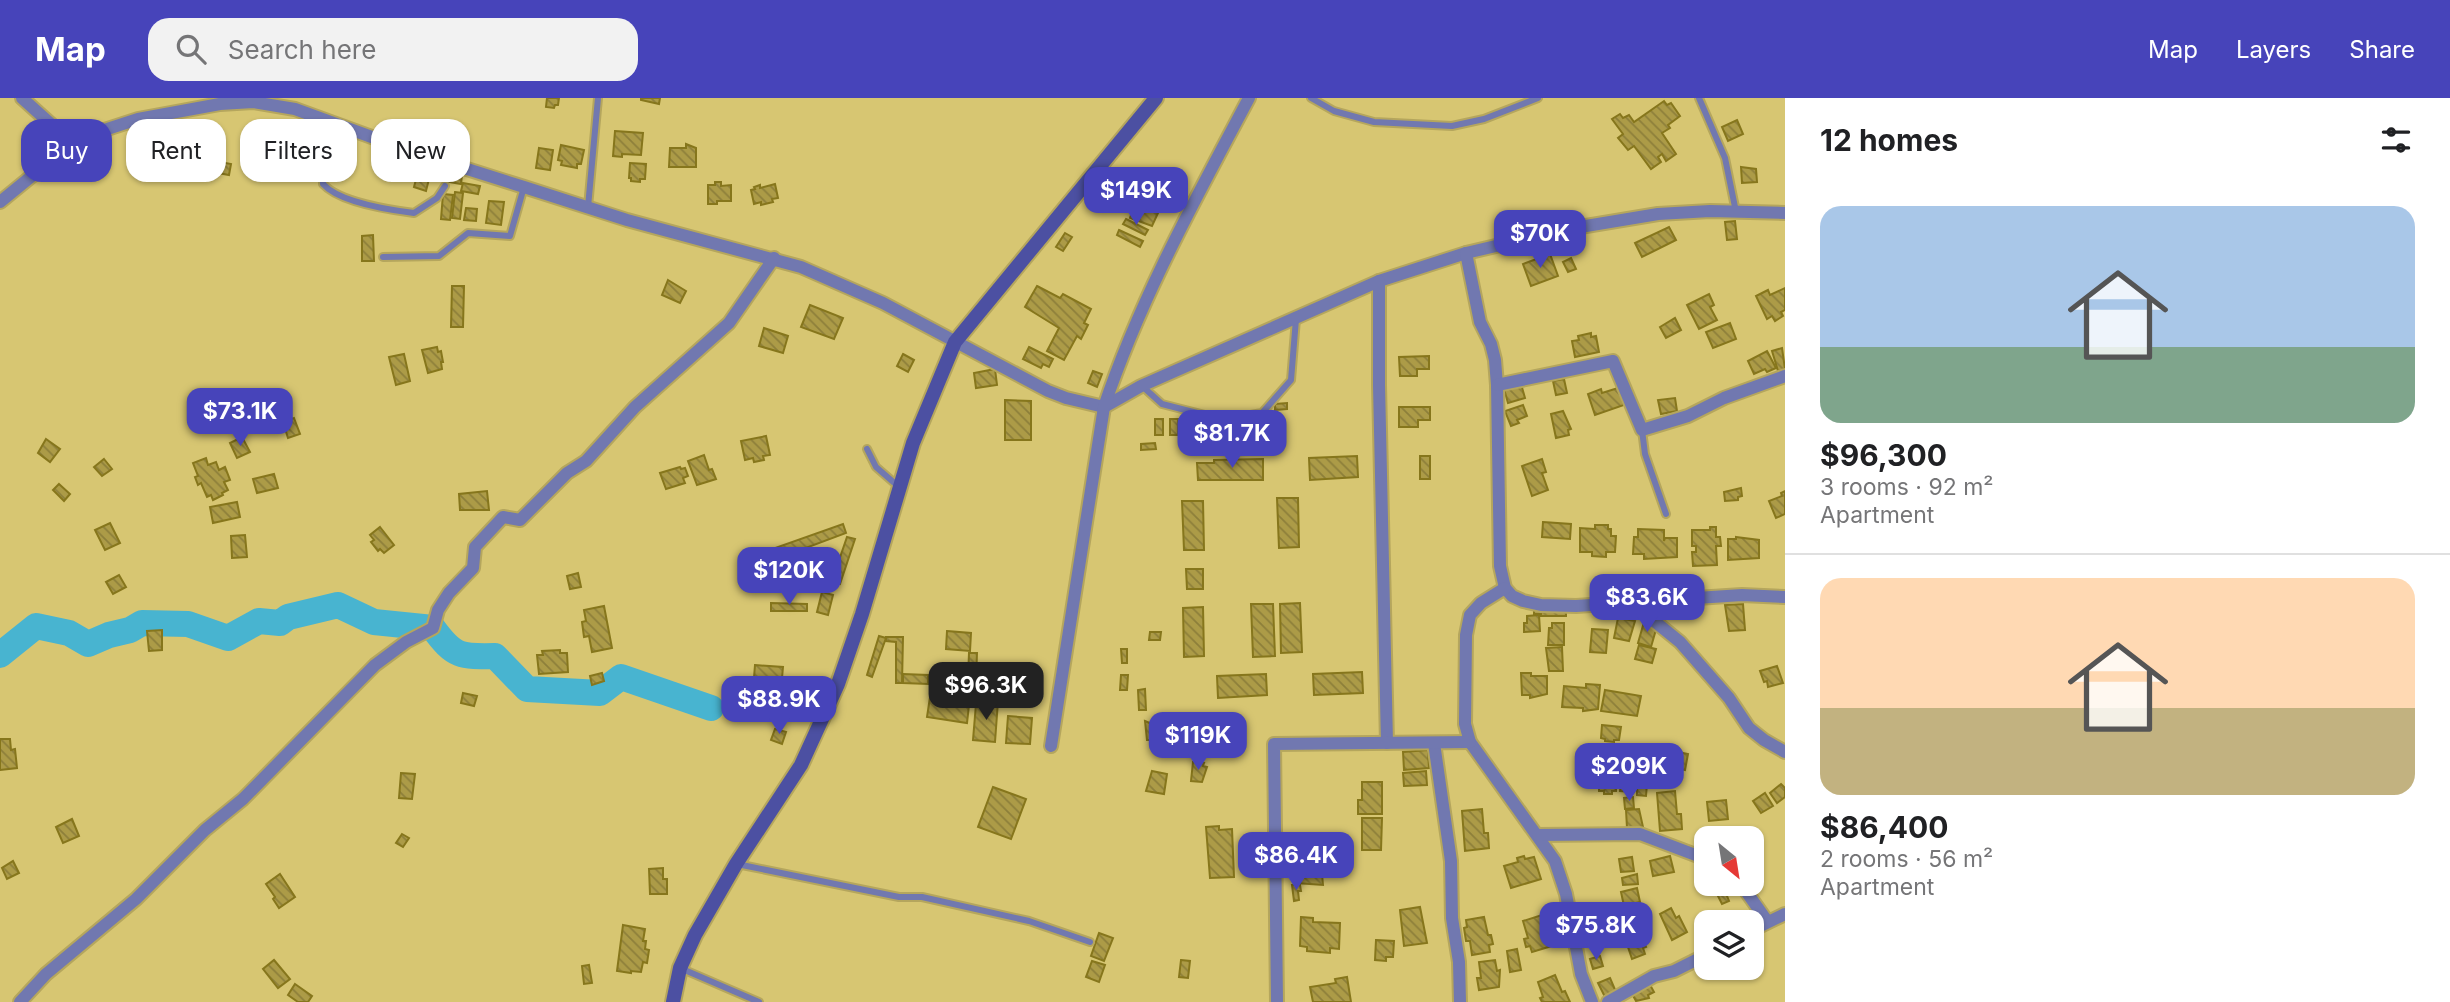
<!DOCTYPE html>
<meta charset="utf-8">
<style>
:root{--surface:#fff;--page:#f2f2f2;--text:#202124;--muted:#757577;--line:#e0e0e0;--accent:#4744ba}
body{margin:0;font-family:Inter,sans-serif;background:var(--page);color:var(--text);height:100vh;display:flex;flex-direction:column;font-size:26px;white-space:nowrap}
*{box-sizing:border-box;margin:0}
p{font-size:23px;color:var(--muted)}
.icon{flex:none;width:38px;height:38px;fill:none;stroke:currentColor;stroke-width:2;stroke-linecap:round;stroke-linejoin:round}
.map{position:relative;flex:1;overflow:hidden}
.side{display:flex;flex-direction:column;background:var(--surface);width:665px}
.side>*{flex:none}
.hud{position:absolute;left:21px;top:21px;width:665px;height:63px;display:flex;gap:14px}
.needle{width:46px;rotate:150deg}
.buttons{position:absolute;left:1694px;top:728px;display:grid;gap:14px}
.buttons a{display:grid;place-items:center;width:70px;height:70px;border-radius:14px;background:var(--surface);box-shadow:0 2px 5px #0004;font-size:35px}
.price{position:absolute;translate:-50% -60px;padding:0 16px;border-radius:14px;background:var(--accent);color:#fff;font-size:23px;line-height:46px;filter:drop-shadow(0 2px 4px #0008)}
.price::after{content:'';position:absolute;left:50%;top:42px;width:21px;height:16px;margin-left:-10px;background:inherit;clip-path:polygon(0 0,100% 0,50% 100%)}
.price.selected{background:#222;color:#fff}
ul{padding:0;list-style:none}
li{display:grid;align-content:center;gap:14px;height:371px;padding:0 35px}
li+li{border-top:2px solid var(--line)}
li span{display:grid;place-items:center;height:217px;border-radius:21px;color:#555}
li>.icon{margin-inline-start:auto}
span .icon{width:126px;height:126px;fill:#fffc;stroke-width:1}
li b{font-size:30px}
h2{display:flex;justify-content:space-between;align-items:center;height:84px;padding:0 35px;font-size:30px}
.pill{padding:0 24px;border-radius:21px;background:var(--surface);box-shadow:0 2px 5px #0004;font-size:24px;line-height:63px}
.pill.selected{background:var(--accent);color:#fff}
header{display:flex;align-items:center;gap:42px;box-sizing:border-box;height:98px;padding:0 35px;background:var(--accent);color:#fff}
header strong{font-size:33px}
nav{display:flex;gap:38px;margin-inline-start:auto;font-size:24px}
.search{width:490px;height:63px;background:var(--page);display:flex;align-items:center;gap:18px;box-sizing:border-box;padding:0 24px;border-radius:21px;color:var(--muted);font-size:26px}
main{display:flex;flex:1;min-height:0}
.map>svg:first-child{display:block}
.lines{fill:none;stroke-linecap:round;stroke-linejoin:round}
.river{stroke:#48b4d0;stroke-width:26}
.building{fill:url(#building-back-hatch);stroke:#86761c;stroke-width:2}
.lane-casing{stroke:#b5a65d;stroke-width:10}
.street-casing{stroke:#b5a65d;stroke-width:16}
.secondary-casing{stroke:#b5a65d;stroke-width:18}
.lane{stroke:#7178b0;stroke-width:6}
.street{stroke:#7178b0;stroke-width:12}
.secondary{stroke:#4c50a2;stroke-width:14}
</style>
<header>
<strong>Map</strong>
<div class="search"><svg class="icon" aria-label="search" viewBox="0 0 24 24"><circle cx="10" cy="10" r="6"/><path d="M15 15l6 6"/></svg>Search here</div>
<nav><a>Map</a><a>Layers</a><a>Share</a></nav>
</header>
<main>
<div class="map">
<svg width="1785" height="904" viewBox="0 0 1785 904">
<defs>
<pattern id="building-back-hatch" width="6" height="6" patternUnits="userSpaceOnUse" patternTransform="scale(1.75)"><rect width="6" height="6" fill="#ac9b47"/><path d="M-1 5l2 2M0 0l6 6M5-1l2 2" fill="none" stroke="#8d7f3a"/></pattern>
</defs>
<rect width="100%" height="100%" fill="#d7c672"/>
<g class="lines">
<path class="river" d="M0,557L36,528L69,535L88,546L109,537L130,532L142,525L188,526L228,540L259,523L280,525L288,519L338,507L374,524L433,530C454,559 461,559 495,558L527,591L600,595L621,579L711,610"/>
</g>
<g class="building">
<path d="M547,0H559L558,7H555L554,10L546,9Z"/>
<path d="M641,0H660L659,6L641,2Z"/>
<path d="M1664,3L1667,7L1671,5L1680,18L1668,27L1670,30L1662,35L1676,56L1666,63L1662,56L1658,59L1661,64L1651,71L1634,48L1628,52L1618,40L1623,36L1612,21L1620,16L1623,20L1629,17L1634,24Z"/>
<path d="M1737,22L1743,36L1728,43L1722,29Z"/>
<path d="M615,33L643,35L641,57L622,56V59L613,58Z"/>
<path d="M155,40L167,41L165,57L153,56Z"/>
<path d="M686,46L696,50V69H669L670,50H686Z"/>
<path d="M561,47L584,52L581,66H577V70L561,67L562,63L558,62Z"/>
<path d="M539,50L553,52L550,72L536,70Z"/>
<path d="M209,62L231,66L229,77L207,73Z"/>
<path d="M630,65L646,66L645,81H640V84L631,83V80H629Z"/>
<path d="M420,66L432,69L426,93L414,89Z"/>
<path d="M1741,69L1756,71L1757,84L1742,85Z"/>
<path d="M451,75L462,77L461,86L449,84Z"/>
<path d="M715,84H721V88L731,87V103H717V106H708V87H715Z"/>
<path d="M463,85L480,88L478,96L461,93Z"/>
<path d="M775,86L778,100L772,101L773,104L761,107V104L754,106L751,92L755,91L754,89L760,87V90Z"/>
<path d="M455,94L463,95L460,121L452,120Z"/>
<path d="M443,96L453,97L450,122L441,121Z"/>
<path d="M489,103L504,104L501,127L486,125Z"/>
<path d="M1135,106L1158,115L1152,128L1130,120Z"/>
<path d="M466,110L477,111L476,123L464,122Z"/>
<path d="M1126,121L1148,132L1145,137L1123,126Z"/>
<path d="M1735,123L1737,141L1727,142L1725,124Z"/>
<path d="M1669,129L1676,142L1642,159L1635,145Z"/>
<path d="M1119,132L1143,143L1140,149L1117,137Z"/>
<path d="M1065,135L1072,139L1063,153L1056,149Z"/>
<path d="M373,137L374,163H362V138Z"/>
<path d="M1563,137L1565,145L1548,150L1545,142Z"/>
<path d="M1550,156L1558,178L1531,188L1523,166Z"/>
<path d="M1571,160L1576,171L1568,174L1563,164Z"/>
<path d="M668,182L686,193L680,205L662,197Z"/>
<path d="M452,188H464L463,229H451Z"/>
<path d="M1037,188L1060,200L1063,196L1091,211L1084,225L1088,227L1081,241L1077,238L1064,262L1047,253L1059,230L1025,209Z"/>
<path d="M1785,190V212L1781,214L1783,218L1775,223L1772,218L1767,221L1756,198L1768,192L1770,197Z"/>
<path d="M1709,196L1714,207L1710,209L1717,222L1699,231L1687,207Z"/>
<path d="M810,207L843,220L834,241L801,229Z"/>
<path d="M1675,220L1681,232L1666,240L1660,229Z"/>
<path d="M1730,225L1736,241L1713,250L1706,234Z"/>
<path d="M764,230L788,238L783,255L759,248Z"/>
<path d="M1591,235V239L1596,238L1599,254L1575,259L1572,243L1579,242L1578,238Z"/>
<path d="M437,249L438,254L441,253L443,264H441L442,271L428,275L422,252Z"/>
<path d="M1029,249L1053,261L1049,269L1043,266L1041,270L1023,261Z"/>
<path d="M1782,250L1785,271L1778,273L1772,253Z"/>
<path d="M1767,253L1776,270L1767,274L1765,271L1754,276L1748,263Z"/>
<path d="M404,256L410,283L396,287L389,259Z"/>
<path d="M903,256L914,262L908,274L897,268Z"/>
<path d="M1429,258V271H1417V278H1400L1399,259Z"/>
<path d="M995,271L997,287L976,290L974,275Z"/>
<path d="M1093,273L1102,276L1097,289L1088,285Z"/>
<path d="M1564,281L1567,295L1556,297L1553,283Z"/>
<path d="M1521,286L1525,300L1508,305L1504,291Z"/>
<path d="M1618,290L1624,307L1595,317L1588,296L1601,291L1602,295Z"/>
<path d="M1675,300L1677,313L1661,316L1658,302Z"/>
<path d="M1005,302L1031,303V342H1005Z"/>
<path d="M1287,305V311L1275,312V306Z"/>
<path d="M1523,307L1527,318L1517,322L1519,325L1511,328L1505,313Z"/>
<path d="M1399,309H1430V322H1418V329H1399Z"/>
<path d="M1563,313L1571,331L1568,332L1569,337L1556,340L1551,316Z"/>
<path d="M294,320L300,336L288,340L283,324Z"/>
<rect x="1155" y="321" width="8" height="16"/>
<rect x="1170" y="321" width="8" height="16"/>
<path d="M766,338L770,357L763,358L764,362L754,364L753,360L745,362L741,343Z"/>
<path d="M242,339L250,354L237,360L230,345Z"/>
<path d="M46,341L60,351L50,364L38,355Z"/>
<path d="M1155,345L1156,351L1141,352V346Z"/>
<path d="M704,357L709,372L712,371L716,381L697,387L688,363Z"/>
<path d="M1357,358L1358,379L1310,382L1309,360Z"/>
<rect x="1420" y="358" width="10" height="23"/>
<path d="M206,360L208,367L216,364L219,372L225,369L230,382L224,384L228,392L222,395L223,397L213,402L211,397L207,399L201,385L198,387L195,379L198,378L193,365Z"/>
<path d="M104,361L112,371L102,378L94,369Z"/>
<path d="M1263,361V382H1198L1197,365H1214V362Z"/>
<path d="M1542,361L1546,374L1542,375L1548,392L1532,398L1522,368Z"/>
<path d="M680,369L681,371L685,370L688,378L683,380L685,385L666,391L660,375Z"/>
<path d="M274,376L278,390L257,395L253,381Z"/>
<path d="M59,386L70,396L64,403L53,392Z"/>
<path d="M1741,390L1742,398L1738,399V402L1725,403L1724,394Z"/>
<path d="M487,393L489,412H460L459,396Z"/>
<path d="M1785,393V416L1776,420L1769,403L1782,398L1781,395Z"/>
<path d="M1277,400H1298L1299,449L1279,450Z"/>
<path d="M1182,403H1203L1204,452H1184Z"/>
<path d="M237,404L240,419L213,425L210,409Z"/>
<path d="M1543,424L1571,426L1570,441L1542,439Z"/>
<path d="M110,425L120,445L105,452L95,432Z"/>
<path d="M843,426L846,435L779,460L775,450Z"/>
<path d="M1595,427H1608V431H1611V438H1616L1615,454H1606V459L1592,458V454H1580V430L1595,431Z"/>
<path d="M380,429L394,447L384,455L380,451L378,453L371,444L374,442L370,437Z"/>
<path d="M1710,429H1716V439H1720L1721,448H1716L1717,467L1693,468L1692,454H1696V448H1692V432H1710Z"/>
<path d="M1638,431L1664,432V443L1665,440H1677V459L1644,461V456H1633L1634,439H1638Z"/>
<path d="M245,437L247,459L232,460L231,438Z"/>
<path d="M847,439L855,441L840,486L832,483Z"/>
<path d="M1736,439L1759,442V460L1728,462V441H1736Z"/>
<path d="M1186,471H1203V491H1187Z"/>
<path d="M578,475L581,489L570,491L567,478Z"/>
<path d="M119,477L126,489L113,496L106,484Z"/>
<path d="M822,494L833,497L828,517L817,514Z"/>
<path d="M771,505L807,506V513H771Z"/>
<path d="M1300,505L1302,554L1281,555L1280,506Z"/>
<path d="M1251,506H1273L1275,558L1253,559Z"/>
<path d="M1743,506L1745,532L1729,533L1725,507Z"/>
<path d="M604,508L612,550L592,554L589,538L584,539L582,524L586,523L584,512Z"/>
<path d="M1203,509L1204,558L1184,559L1183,510Z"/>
<path d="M1534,510L1566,513V518H1541V516H1534Z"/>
<path d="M1539,517L1540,533L1524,534V525H1527V518Z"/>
<path d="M1618,520L1635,523L1629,543L1614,540Z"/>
<path d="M1644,524L1657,528L1651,549L1638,545Z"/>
<path d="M1552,525H1564V547H1548L1549,530H1552Z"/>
<path d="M1592,531L1608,532L1606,555L1590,554Z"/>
<path d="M162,532V552L149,553L147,533Z"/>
<path d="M947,533L971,535L970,553L946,551Z"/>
<path d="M1150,534H1161L1160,542H1149Z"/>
<path d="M879,538L886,540L872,579L867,577Z"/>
<path d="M886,539H903L902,585H896V544L886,543Z"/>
<path d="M1639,547L1656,551L1652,565L1635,561Z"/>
<path d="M1562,549L1563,573H1549L1546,550Z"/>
<path d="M1121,551H1127V565H1122Z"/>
<path d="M560,552V555H567L568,574L539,576L537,557H543L542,553Z"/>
<path d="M969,555H977L976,582L968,581Z"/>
<path d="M755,567L783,569L781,591H788L786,608H781L780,613L759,611V606L752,605Z"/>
<path d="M1777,568L1783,585L1768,589L1767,583L1764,584L1760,573Z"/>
<path d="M1362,574L1363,595L1314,597L1313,576Z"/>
<path d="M602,575L604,583L592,587L590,578Z"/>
<path d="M1024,575L1025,586H1029V596L989,599L988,578Z"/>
<path d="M1521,575H1531V578H1547V596L1530,600V597H1522Z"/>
<path d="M903,576L928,577V586L903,585Z"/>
<path d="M1266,576L1267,597L1218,600L1217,578Z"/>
<path d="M1121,577H1128L1127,592H1120Z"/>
<path d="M1586,586L1600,587L1598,611L1583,613V610L1562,609L1564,588L1586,590Z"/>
<path d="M1145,591L1146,612H1139L1138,592Z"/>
<path d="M1605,592L1641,598L1637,618L1601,613Z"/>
<path d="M463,595L477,598L474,608L461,605Z"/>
<path d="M957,597L970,598L967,625L927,619L930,599L956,602Z"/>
<path d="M987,602L998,603L995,644L973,642L976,606H987Z"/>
<path d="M1008,618L1032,620L1030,646L1006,645Z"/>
<path d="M1145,623L1152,626L1154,642H1147Z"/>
<path d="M1602,627L1621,629L1619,642H1614V644L1605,643V641L1601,640Z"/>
<path d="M775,631L786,634L782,646L771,642Z"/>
<path d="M0,641H10L11,652L15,651L17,670L0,672Z"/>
<path d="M1659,650L1665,652L1664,659L1671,661L1673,653L1688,656L1685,672L1655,666Z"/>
<path d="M1428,652L1429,670L1404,672L1403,654Z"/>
<path d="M1193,664L1204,665L1203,668L1207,669L1202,684L1191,683Z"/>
<path d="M1152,673L1167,676L1164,696L1146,693Z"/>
<path d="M1426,673L1427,687L1404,688L1403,675Z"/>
<path d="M401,675L415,676L412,701L399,700Z"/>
<path d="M1616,679V693H1612V696H1604V693H1599V680Z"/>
<path d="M1621,681L1635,682L1634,694L1620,693Z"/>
<path d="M1362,684H1382V716H1358V702H1362Z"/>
<path d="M1637,686H1647L1646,698L1637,697Z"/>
<path d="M1781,686L1785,690V699L1777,705L1770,695Z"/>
<path d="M993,689L1026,701L1011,741L978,729Z"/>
<path d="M1675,693L1677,716H1681L1682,731L1660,733L1657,695Z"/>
<path d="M1765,695L1773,708L1761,715L1753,703Z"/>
<path d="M1633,699L1634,710L1625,711L1624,700Z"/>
<path d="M1726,702L1728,721L1709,723L1707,704Z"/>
<path d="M1482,711L1484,735H1488L1489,750L1465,753L1462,713Z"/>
<path d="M1639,711L1643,729L1627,730L1626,712Z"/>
<path d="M1362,720H1382L1381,752H1362Z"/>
<path d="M72,721L79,738L63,745L56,729Z"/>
<path d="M1219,728V732L1232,731L1234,779L1210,780L1206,729Z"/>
<path d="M402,736L409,740L403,749L396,745Z"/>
<path d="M1524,758L1525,761L1534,759L1541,781L1511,790L1504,768L1518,764L1517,760Z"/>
<path d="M1670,758L1674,774L1653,778L1650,763Z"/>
<path d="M1632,759L1634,773L1621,774L1619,761Z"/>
<path d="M13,763L19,775L7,781L2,770Z"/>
<path d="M1310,763V766L1321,765L1323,787L1296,785L1295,764Z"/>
<path d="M663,770V781H667V796H650L649,771Z"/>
<path d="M280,776L295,799L279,810L273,801L275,799L266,786Z"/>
<path d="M1637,776L1638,786L1623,787L1622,780Z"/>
<path d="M1292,787H1300L1301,793H1298L1299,802L1294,803Z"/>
<path d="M1637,790L1640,804L1624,808L1621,794Z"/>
<path d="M1725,793L1729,803L1722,806L1717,796Z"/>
<path d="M1420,809L1427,845L1404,848L1400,812Z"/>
<path d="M1671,810L1676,820L1679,818L1687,834L1672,842L1660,816Z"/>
<path d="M1542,817L1547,835L1551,834L1555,847L1532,854L1530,848L1526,849L1524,841L1528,840L1523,823Z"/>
<path d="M1301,819L1313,820V824L1340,825L1339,851L1330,850V855L1307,853V849L1300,848Z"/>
<path d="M1484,819L1488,837H1491L1493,846L1489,847L1490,854L1472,857L1470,843H1466L1464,830L1467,829L1466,822Z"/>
<path d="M623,827L645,831L643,843H646L645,851L649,852L647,865L643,864L641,874L631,873V875L617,873Z"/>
<path d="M1099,835L1113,840L1104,863L1091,858Z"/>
<path d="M1642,840L1646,849L1643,850L1645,856L1632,861L1627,846Z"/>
<path d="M1376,842L1394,843L1393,859H1386V863L1375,862Z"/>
<path d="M1517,851L1521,872L1510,874L1507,853Z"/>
<path d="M1600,858L1603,868L1593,871L1590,861Z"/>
<path d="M274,862L290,881L278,890L263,871Z"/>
<path d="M1181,862L1190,863L1188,880L1179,879Z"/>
<path d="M1495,862L1497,873L1500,872L1499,889L1479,892L1477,880H1481L1479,864Z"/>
<path d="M1092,863L1105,867L1099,884L1086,879Z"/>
<path d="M589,867L592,885L584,886L582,868Z"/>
<path d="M1555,877L1562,894L1565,893L1570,904H1542L1540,900L1543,899L1538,884Z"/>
<path d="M1347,879L1351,904H1313L1310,889L1336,885L1335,881Z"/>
<path d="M1610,880L1616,894L1605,899L1598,885Z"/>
<path d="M1649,885L1654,894L1648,897L1649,900L1636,903L1631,894Z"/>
<path d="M295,886L312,898L308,904H298L288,897Z"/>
</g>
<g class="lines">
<g class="lane-casing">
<g id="lane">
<path d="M1311,0L1334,13L1374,24L1452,28L1484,21L1538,0"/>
<path d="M1699,0L1725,60L1736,114"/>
<path d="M338,28L323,79V86C339,104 390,112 414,115L437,100L445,88"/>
<path d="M588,109L598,0"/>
<path d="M383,159L439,158L468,135L510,138L524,89"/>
<path d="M1142,288L1162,306L1205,317L1234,320L1262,315L1291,282L1296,221"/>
<path d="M1642,332L1645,356L1666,416"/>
<path d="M867,351L876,369L899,389"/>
<path d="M737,766L899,799H922L1029,823L1090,844"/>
<path d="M680,870L759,904"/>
</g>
</g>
<g class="street-casing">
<g id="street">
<path d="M22,0L53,28L78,37L95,35L138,21L220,6L253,4L295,11L410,53L524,89L627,122L801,169L883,205L1048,293L1066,300L1104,309L1141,288L1379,183L1466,155L1568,131L1658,116L1710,113L1785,115"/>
<path d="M0,104L66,50L78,37"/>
<path d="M1466,155L1480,224L1491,246L1495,262L1497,287L1500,468L1505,490L1512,498L1523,503L1541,507L1576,508L1742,497L1785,499"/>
<path d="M1379,183V287L1387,645"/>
<path d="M1497,287L1613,263L1642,332L1688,318L1724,300L1785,278"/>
<path d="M1505,490L1481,505L1470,517L1466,537L1465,626L1470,644L1555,763L1566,796L1581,876L1592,904"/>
<path d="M1632,505L1680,544L1729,600L1749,630L1764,642L1785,654"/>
<path d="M1434,645L1451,763L1452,820L1459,864L1460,904"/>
<path d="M1051,648L1104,309C1140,201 1196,100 1249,0"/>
<path d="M1538,737L1640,736L1706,761"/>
<path d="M1741,786L1767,823"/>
<path d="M1752,832L1785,816"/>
<path d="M20,904L46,876L136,801L205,732L243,701L375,567L406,544L433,530L438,512L449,495L473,470L475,449L503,419L520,422L567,375L586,363L635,309L729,225L774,160"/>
<path d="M1277,904L1274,646L1470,644"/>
<path d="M1608,904L1654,878L1674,873L1706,857"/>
</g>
</g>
<g class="secondary-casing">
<path id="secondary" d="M673,904L680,870L695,837L736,766L801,667L838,586L862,516L913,345L955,244L1156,0"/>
</g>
<use href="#lane" class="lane"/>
<use href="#street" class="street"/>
<use href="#secondary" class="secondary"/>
</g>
</svg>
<div class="buttons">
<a><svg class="needle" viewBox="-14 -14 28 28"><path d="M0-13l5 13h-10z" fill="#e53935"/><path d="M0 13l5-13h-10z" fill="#757577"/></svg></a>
<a><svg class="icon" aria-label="layers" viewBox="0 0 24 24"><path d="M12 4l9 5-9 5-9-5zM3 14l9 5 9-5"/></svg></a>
</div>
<b class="price" style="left:1136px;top:129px">$149K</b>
<b class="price" style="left:1540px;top:172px">$70K</b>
<b class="price" style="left:240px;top:350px">$73.1K</b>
<b class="price" style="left:1232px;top:372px">$81.7K</b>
<b class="price" style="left:789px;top:509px">$120K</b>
<b class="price" style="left:1647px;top:536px">$83.6K</b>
<b class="price selected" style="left:986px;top:624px">$96.3K</b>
<b class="price" style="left:779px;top:638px">$88.9K</b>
<b class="price" style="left:1198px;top:674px">$119K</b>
<b class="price" style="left:1629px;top:705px">$209K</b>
<b class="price" style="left:1296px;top:794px">$86.4K</b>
<b class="price" style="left:1596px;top:864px">$75.8K</b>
<div class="hud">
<a class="pill selected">Buy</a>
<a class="pill">Rent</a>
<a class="pill">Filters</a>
<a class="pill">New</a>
</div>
</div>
<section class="side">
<h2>12 homes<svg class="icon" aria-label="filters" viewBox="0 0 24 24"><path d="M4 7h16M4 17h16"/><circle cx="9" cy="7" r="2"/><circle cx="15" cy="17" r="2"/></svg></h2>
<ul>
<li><span style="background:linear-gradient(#a9c7e8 65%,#7fa58c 0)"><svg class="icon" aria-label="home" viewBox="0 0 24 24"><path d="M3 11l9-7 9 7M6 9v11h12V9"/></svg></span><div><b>$96,300</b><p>3 rooms · 92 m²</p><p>Apartment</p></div></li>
<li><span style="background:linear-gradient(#ffd9b3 60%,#c2b280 0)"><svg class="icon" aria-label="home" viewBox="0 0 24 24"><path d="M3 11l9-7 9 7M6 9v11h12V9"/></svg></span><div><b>$86,400</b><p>2 rooms · 56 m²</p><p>Apartment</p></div></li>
</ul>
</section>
</main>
